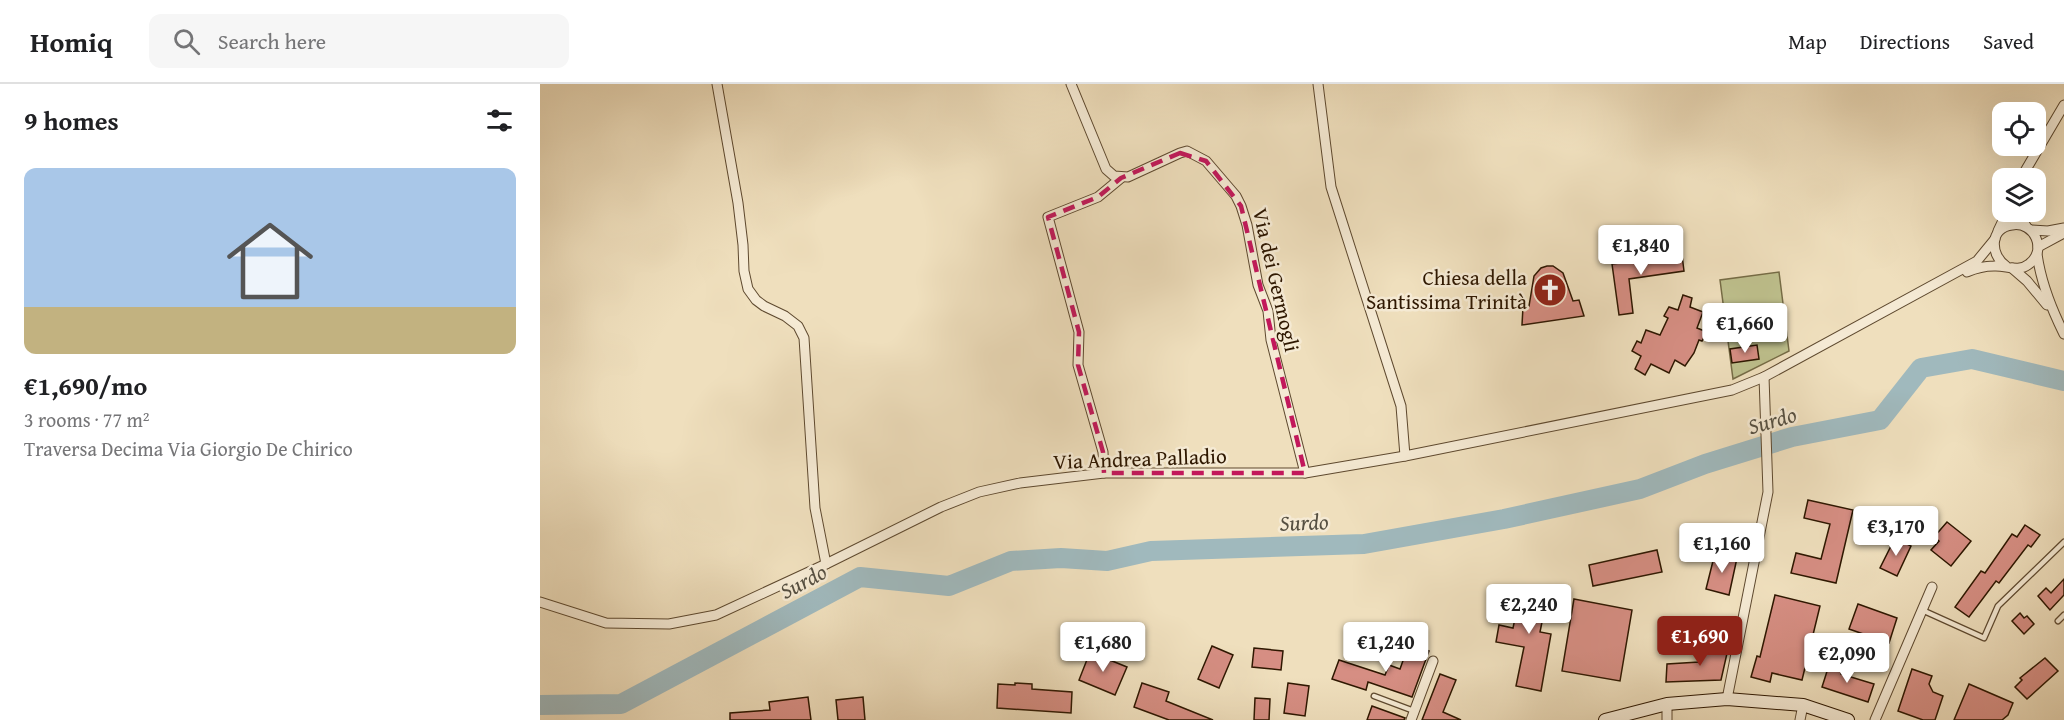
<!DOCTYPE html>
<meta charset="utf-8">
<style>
:root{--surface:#fff;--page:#f6f6f6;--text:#202124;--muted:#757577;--line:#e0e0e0;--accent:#8f2418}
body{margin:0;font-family:"Gentium Book Plus",serif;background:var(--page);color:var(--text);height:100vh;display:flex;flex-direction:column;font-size:22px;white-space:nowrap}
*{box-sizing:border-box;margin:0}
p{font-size:20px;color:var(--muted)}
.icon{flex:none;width:33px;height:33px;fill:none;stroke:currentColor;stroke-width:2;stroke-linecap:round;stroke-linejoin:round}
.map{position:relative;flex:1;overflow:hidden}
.panel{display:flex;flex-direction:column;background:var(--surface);width:540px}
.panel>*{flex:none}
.fabs{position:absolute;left:1452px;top:18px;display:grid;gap:12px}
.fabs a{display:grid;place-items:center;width:54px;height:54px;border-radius:12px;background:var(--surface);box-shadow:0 6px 24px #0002;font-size:30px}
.price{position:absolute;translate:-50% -51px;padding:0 14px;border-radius:6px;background:#fff;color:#222;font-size:20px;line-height:39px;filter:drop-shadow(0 2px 3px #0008)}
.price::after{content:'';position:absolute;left:50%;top:36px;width:18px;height:14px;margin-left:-9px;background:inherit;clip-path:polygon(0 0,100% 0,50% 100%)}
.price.current{background:var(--accent);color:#fff}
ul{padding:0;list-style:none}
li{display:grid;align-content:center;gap:12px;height:318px;padding:0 24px}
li+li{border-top:2px solid var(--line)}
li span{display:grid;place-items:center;height:186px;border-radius:12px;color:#555}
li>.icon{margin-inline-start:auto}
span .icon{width:108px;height:108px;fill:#fffc;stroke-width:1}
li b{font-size:26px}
h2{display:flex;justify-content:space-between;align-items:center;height:72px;padding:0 24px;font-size:26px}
header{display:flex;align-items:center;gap:36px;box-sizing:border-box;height:84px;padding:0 30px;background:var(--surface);border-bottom:2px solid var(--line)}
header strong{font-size:28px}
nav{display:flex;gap:33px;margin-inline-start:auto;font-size:21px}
.search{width:420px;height:54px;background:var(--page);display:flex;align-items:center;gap:15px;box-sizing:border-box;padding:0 21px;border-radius:12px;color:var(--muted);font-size:22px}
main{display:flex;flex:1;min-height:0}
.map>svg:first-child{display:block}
.green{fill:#bec08d;stroke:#766c46;stroke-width:1.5}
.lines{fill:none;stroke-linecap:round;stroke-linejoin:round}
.river{stroke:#a0b9bd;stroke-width:20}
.building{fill:#d68e83;stroke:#2e1700;stroke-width:1.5}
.lane-casing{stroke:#5e492f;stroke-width:7}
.street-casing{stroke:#5e492f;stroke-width:11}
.secondary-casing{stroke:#2e1700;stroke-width:14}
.lane{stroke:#f5ead4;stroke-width:4.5}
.street{stroke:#f5ead4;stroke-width:9}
.secondary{stroke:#f5ead4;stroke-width:12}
.marked{fill:none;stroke:#c2185b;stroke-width:4.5;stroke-dasharray:12 8;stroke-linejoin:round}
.labels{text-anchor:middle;stroke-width:5;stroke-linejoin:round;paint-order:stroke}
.poi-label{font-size:21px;fill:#2e1700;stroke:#f5ead4;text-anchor:end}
.street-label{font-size:21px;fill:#2e1700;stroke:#f5ead4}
.water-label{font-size:22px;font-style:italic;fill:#565042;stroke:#f5ead4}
</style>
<header>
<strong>Homiq</strong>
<div class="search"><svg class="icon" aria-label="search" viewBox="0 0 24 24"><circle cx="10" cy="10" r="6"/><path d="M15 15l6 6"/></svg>Search here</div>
<nav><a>Map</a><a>Directions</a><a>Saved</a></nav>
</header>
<main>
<section class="panel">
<h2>9 homes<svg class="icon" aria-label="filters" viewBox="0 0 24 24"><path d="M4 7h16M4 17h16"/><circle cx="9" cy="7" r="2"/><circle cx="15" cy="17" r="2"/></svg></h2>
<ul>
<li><span style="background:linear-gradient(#a9c7e8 75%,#c2b280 0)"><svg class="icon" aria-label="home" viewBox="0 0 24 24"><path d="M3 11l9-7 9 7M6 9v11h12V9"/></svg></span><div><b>€1,690/mo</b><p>3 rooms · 77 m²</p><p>Traversa Decima Via Giorgio De Chirico</p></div></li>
</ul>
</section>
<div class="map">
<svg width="1524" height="636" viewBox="0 0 1524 636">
<rect width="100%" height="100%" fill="#efdfbd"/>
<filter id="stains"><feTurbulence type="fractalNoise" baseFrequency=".00333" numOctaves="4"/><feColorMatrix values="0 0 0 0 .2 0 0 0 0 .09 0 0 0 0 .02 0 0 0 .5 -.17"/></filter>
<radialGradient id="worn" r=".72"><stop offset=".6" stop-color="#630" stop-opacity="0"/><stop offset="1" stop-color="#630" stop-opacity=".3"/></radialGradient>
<path class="green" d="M1239,188L1249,267L1193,295L1180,196Z"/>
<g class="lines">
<path class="river" d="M0,621L81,620L320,493L409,502L471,477L521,474L567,477L611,467L824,460L964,435L1100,405L1165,380L1252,353L1340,336L1381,284L1432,275L1524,297"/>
</g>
<g class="building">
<path d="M1142,171L1144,187L1089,195L1093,229L1079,231L1072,180Z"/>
<path d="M1007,182H1013L1023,189L1033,217L1039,216L1044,232L982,241L983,223L989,222L994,192L1001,184Z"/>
<path d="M1143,211L1152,214L1150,223L1163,228L1157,244L1167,248L1162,257L1159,256L1154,269L1145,282L1135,276L1129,289L1111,280L1105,291L1095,285L1101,272L1092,267L1097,257L1101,259L1106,246L1120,251L1128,234L1124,232L1129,223L1138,226Z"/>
<path d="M1217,261L1219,275L1192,279L1190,265Z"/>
<path d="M1268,416L1313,426L1296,499L1251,489L1256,469L1281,475L1290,440L1264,434Z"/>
<path d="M1407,438L1431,457L1411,482L1391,466L1399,457L1394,453Z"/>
<path d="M1485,441L1500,451L1491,463L1488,461L1459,499L1456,497L1429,533L1415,523L1441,487L1445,489L1472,450L1477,453Z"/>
<path d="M1355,454L1371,462L1357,492L1340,484Z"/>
<path d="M1117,466L1122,488L1053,502L1049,481Z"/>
<path d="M1175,469L1197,474L1189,511L1166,505Z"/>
<path d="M1524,495V511L1510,526L1498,512L1506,504L1511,509Z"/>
<path d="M970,504L1018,514L1014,531L1004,528L1000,548L1011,550L1001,607L976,602L984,563L956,558L959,541L973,544L977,525L966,523Z"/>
<path d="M1235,511L1280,522L1262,596L1232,589L1230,598L1211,593L1217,572L1220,573Z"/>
<path d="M1034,515L1092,526L1080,597L1022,587Z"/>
<path d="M1318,520L1357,534L1349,559L1309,545Z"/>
<path d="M1480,529L1484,534L1487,532L1494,540L1484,550L1472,537Z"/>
<path d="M869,560L889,567L872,613L828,598L826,606L792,595L799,576L845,591L849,581L860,585Z"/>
<path d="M672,562L693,571L679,604L658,595Z"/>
<path d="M1163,562L1188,565L1181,596L1126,598L1127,580L1159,578Z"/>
<path d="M714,564L743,567L741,586L712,583Z"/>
<path d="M550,568L587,583L575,611L539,596Z"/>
<path d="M1505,574L1518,587L1487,615L1475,603L1482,596L1480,594Z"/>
<path d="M1290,578L1304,582L1301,590L1334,600L1328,618L1282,603Z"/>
<path d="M1372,585L1392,592L1389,600L1393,608L1403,612L1395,636H1383L1358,627Z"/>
<path d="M900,590L916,596L903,628L921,636H882Z"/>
<path d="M475,599L492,600V605L532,608L531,629L457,624L458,600L475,601Z"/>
<path d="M602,599L629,608L626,617L673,636H629L594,623Z"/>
<path d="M748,599L769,602L765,632L744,629Z"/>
<path d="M1429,600L1473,619L1468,631L1462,636H1414Z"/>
<path d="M268,613L271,636H190V629L230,626L229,618Z"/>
<path d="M323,613L325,636H298L296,616Z"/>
<path d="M715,614L730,615L729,636H714Z"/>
<path d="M832,622L865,634L864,636H827Z"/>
</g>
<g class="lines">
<g class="lane-casing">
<g id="lane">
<path d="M1382,526L1444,554L1458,522L1524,458"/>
<path d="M1518,537L1524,531"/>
<path d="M834,612L874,627"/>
</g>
</g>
<g class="street-casing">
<g id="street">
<path d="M177,0L198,119L203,161L204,187L208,205L216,216L224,222L245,232L258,242L264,254L275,424L286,480"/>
<path d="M531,0L566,85L574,92L588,93L640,69L647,67L666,77L696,112L701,122L707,141L718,201L728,227L731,256L765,389"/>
<path d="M778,0L791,103L861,322L865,372"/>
<path d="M1481,94L1524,21"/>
<path d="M1477,128L1486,142"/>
<path d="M1491,146L1508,147L1524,144"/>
<path d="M1458,147L1467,128"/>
<path d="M1498,163L1524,149"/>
<path d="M1497,170C1501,199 1511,224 1524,250"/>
<path d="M1472,184L1487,197L1507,221"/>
<path d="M1427,188C1436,184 1444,182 1454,182C1466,181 1478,189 1489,180C1508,166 1494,137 1472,141C1449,144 1450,171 1466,182"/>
<path d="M564,389L563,368L538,281L539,248L508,133L558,113L581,94"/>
<path d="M0,518L66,539L129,540L176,531L286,480L401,423L439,408L480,399L564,389H765L865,372L1192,306L1224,293L1437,177L1455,155"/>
<path d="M1187,615L1228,408L1224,293"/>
<path d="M1127,620V636"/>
<path d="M871,636L893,577"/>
<path d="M1260,636L1263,621"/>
<path d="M1335,636L1392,503"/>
</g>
</g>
<g class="secondary-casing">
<path id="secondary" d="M1065,636L1127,620L1187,615L1263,621L1308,636"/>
</g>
<use href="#lane" class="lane"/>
<use href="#street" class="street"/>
<use href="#secondary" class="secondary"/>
</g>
<path class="marked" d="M640,69L666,77L701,122L765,389H564L563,368L538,281L539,248L508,133L558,113L581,94Z"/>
<defs>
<g id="church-disc" transform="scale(1.725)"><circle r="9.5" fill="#8f2418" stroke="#f5ead4"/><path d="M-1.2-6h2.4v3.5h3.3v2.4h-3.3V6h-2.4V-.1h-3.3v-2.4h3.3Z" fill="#fff"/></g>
</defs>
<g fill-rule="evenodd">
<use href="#church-disc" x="1010" y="206"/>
</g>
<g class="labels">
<g class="poi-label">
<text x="987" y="201">Chiesa della<tspan x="987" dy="24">Santissima Trinità</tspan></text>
</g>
<g class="street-label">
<text transform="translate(736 196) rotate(77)" y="7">Via dei Germogli</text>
<text transform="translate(600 375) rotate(-2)" y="7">Via Andrea Palladio</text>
</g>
<g class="water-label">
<text transform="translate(1232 336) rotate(-16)" y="8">Surdo</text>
<text transform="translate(764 438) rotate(-2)" y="8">Surdo</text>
<text transform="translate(263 497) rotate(-28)" y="8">Surdo</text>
</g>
</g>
<rect width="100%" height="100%" filter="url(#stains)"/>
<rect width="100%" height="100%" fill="url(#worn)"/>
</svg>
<div class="fabs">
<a><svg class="icon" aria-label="locate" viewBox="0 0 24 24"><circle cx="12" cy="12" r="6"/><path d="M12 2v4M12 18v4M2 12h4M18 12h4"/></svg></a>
<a><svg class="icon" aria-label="layers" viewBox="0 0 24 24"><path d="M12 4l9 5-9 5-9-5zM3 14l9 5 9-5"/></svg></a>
</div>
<b class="price" style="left:1101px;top:192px">€1,840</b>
<b class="price" style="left:1205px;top:270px">€1,660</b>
<b class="price" style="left:1356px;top:473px">€3,170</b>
<b class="price" style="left:1182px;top:490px">€1,160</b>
<b class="price" style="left:989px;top:551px">€2,240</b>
<b class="price current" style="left:1160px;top:583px">€1,690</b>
<b class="price" style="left:563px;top:589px">€1,680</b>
<b class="price" style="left:846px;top:589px">€1,240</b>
<b class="price" style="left:1307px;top:600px">€2,090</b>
</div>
</main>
